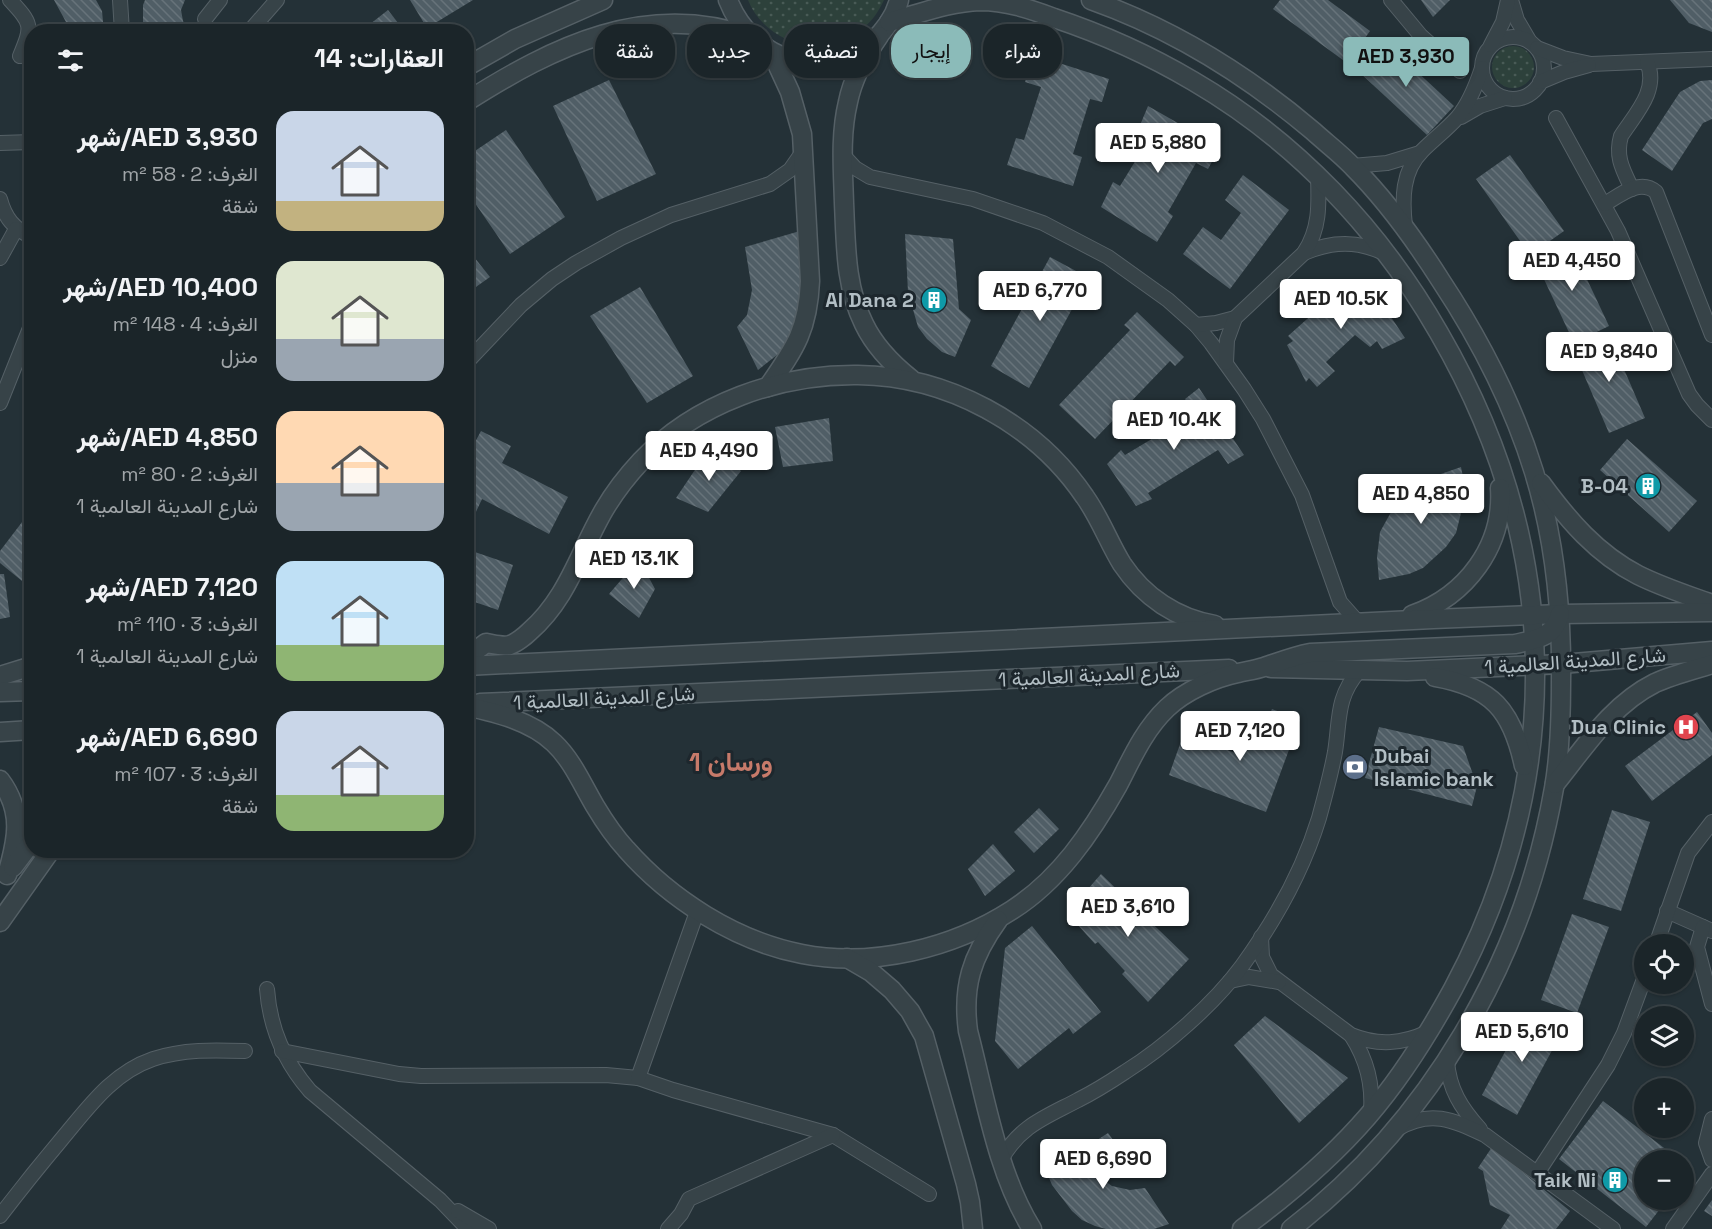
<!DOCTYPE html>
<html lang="ar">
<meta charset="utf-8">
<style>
:root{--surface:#1b2529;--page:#283135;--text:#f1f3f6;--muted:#a0a5a8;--line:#394246;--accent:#8bbbb9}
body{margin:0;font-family:"Space Grotesk",Vazirmatn,sans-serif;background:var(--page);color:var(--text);direction:rtl;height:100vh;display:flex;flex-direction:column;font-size:22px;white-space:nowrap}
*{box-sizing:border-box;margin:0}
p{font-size:20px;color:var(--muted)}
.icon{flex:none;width:33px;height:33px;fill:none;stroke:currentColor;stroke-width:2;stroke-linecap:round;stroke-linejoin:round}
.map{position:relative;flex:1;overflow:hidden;direction:ltr}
.drawer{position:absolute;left:24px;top:24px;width:450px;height:834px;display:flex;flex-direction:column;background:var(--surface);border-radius:24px;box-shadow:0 2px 4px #0004,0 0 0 2px var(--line);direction:rtl}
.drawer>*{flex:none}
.guide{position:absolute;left:492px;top:24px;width:570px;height:54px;direction:rtl;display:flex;gap:12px}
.fabs{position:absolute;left:1634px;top:934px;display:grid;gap:12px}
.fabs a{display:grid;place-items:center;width:60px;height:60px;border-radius:50%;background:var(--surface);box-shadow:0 2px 4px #0004,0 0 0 2px var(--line);font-size:30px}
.price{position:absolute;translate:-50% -51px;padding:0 14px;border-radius:6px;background:#fff;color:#222;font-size:20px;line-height:39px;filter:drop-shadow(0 2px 3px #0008)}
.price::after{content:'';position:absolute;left:50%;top:36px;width:18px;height:14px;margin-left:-9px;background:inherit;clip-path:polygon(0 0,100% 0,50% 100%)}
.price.on{background:var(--accent);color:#111}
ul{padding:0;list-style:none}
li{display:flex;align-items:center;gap:18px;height:150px;padding:0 30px}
li span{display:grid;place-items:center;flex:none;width:168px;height:120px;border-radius:18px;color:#555}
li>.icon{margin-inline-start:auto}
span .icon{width:72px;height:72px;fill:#fffc;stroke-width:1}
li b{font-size:26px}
h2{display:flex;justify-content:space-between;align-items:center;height:72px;padding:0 30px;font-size:26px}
.tag{padding:0 21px;border-radius:24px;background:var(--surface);box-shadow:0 2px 4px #0004,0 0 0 2px var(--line);font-size:21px;line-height:54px}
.tag.on{background:var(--accent);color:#111}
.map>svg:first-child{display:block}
.grass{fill:url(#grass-dots)}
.building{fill:url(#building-back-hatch)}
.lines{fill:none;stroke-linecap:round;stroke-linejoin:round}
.minor-casing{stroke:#556066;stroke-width:16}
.tertiary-casing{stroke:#556066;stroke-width:21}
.minor{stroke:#374348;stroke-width:14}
.tertiary{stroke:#374348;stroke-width:18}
.labels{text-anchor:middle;stroke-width:6;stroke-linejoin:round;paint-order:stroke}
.poi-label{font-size:20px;font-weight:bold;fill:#b2bec4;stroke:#1d272d;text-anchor:end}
.street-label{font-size:20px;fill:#b2bec4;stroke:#1d272d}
.district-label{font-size:26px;font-weight:bold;fill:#c77a6a;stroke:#1d272d}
</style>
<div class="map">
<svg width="1712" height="1229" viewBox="0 0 1712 1229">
<defs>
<pattern id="grass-dots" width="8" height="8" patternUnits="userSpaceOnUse" patternTransform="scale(1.5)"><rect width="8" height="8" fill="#2d413b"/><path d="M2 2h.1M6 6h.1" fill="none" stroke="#495b56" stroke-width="1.8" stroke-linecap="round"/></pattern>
<pattern id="building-back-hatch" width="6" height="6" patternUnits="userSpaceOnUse" patternTransform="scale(1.5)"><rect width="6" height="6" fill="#505e66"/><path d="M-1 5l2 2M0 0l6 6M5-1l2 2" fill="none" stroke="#67737a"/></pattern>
</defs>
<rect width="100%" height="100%" fill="#243137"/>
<g class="grass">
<path d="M748,0H884C878,13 870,24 858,32C821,59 765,43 748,0Z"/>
<circle cx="1513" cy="67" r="21"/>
</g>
<g class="building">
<path d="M54,0H96L102,11L104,32H61L66,22Z"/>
<path d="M145,0H185L181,10L183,21L188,32H145L143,28V5Z"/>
<path d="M410,0H473L427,28Z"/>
<path d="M1280,0H1328L1370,31L1347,63L1273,9Z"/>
<path d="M1421,0H1450L1433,17Z"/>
<path d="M1670,0H1712V32L1689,23Z"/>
<path d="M388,10L405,32H360Z"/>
<path d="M1385,42L1454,106L1427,135L1358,71Z"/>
<path d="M1034,55L1109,79L1102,102L1090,99L1073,154L1082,157L1073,186L1007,165L1016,138L1024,140L1041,87L1025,82Z"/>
<path d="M609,80L656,174L597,201L553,106Z"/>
<path d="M1712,80V119L1703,123L1672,171L1642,150L1680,92L1700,81Z"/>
<path d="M1148,106L1220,147L1208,169L1196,163L1168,212L1173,216L1157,242L1101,207L1113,182L1120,186L1150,137L1138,130Z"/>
<path d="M506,130L565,217L510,254L466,190V157Z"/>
<path d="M1510,155L1564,231L1530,255L1476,179Z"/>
<path d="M1243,175L1289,210L1230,289L1183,254L1203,227L1221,240L1241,213L1225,200Z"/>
<path d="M800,231L803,293L801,312L786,348L758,370L737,327L747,315L752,290L745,247Z"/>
<path d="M905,234L953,239L959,309L971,320L955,357L942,352L927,339L918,327L908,292Z"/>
<path d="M1569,241L1609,326L1574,343L1534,258Z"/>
<path d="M466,247L490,277L466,294Z"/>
<path d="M1050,257L1089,278L1029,388L991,366Z"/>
<path d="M1357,280L1362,281L1373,290L1405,338L1382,349L1377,341L1370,347L1355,335L1326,362L1335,371L1317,387L1309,378L1306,382L1287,345L1293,341L1288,336L1344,286Z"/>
<path d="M640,287L693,376L647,403L590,316Z"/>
<path d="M1137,312L1184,357L1175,366L1170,361L1095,439L1059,405L1130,330L1124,325Z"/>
<path d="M1608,332L1645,418L1609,433L1572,347Z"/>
<path d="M1199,388L1244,455L1228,464L1218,450L1148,493L1152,499L1136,506L1107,464L1121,450L1125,455L1195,413L1185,399Z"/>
<path d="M829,418L833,461L783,467L775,427Z"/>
<path d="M481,431L511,446L502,463L568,497L549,534L482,499L475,514L466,510V459Z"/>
<path d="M1627,439L1697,501L1669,532L1600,470Z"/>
<path d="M709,449L741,471L708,512L676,498Z"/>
<path d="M1461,467L1464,482V501L1456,533L1446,547L1423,568L1409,574L1379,580L1377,557L1380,532L1396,503L1407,492L1420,483L1438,475Z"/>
<path d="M32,509V579L27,585L0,563V551Z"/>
<path d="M466,549L513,565L498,610L466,599Z"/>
<path d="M639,559L655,589L639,618L609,594Z"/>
<path d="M0,574H4L10,617L0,619Z"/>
<path d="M1272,709L1300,720L1266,812L1169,775L1184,733L1240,755L1257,712L1269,716Z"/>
<path d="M1697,712L1712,733V755L1652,801L1625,766Z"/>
<path d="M1379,727L1463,746L1477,786L1472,806L1365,778Z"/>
<path d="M1039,808L1059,829L1034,853L1014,832Z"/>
<path d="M1612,810L1650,822L1621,911L1583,899Z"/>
<path d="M993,844L1015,871L985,896L968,869Z"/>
<path d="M1101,874L1189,959L1148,1002L1122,974L1125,971L1098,942L1095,944L1067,913Z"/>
<path d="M1572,914L1609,927L1577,1013L1541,1000Z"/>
<path d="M1032,926L1101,1012L1073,1034L1069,1028L1018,1069L995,1041L1005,948Z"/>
<path d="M1526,1012L1562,1032L1517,1115L1482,1095Z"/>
<path d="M1265,1016L1348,1078L1299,1123L1234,1045Z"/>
<path d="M1603,1101L1681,1161H1644V1200H1667L1646,1227L1559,1159Z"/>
<path d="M1108,1133L1128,1160L1102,1179L1112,1186L1130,1190L1145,1188L1169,1224L1154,1229H1106L1095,1226L1082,1220L1072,1211L1052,1185L1044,1166L1080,1151Z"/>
<path d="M1492,1147L1570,1211L1556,1229H1501L1510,1215L1490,1205L1483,1171L1478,1168Z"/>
<path d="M1683,1162L1691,1168L1683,1179Z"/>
<path d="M1712,1200V1216L1704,1211Z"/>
</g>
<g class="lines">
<g class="minor-casing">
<g id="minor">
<path d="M10,0C32,24 33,25 20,56"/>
<path d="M120,0L122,32"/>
<path d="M1391,0L1421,36L1460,71"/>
<path d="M1511,0L1517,20L1530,42"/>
<path d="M205,19L220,0"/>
<path d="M249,32L277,0"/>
<circle cx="1513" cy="68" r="31"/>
<path d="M1491,45L1503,22L1508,0"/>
<path d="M1537,48L1563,58L1591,64L1712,59"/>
<path d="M1540,82L1564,72L1589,65"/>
<path d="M1461,117L1480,106L1505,98"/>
<path d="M1556,118L1618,231L1689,394L1697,405L1712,420"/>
<path d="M0,143L32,142"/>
<path d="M842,154L855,168L870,177L973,199L1043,223L1108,257L1168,300L1196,325L1211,343L1244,389L1263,419L1302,495L1340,602L1355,619L1365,624"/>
<path d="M1352,166L1387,163L1420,153"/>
<path d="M1632,189C1623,170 1615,157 1621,136C1636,113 1659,90 1647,62"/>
<path d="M0,199C5,218 14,229 32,237"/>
<path d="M1605,204C1620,195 1640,178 1656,192L1712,335"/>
<path d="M1405,226C1402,199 1402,171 1422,151C1433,140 1446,130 1457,118C1469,104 1476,86 1482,68"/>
<path d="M1304,253C1332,241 1358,240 1386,254"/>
<path d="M0,258L16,229"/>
<path d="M1196,325L1216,323L1235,318"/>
<path d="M466,363L521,305L552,279L576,263L621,238L671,215L770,184L790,170L804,150"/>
<path d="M1226,363L1227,340L1235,318L1304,253C1320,229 1319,205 1318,176"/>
<path d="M0,403L32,323"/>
<path d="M1667,911L1712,931"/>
<path d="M1703,927L1697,947L1712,1004"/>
<path d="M1261,937L1262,957L1271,975L1351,1035C1378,1046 1402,1044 1428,1032"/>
<path d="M1656,945L1688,853L1712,822"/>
<path d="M1230,981L1249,977L1279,982"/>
<path d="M267,989C270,1029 284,1061 310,1091L440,1200L468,1229"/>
<path d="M1351,1035C1367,1060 1373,1084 1371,1113"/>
<path d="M282,1051L399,1074L421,1076L606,1075L638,1078L673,1090L833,1135L929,1194"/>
<path d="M1447,1061C1449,1089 1461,1108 1480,1129"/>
<path d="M638,1078L698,909"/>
<path d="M1712,1119L1706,1143L1712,1160"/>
<path d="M1397,1129C1431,1109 1453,1120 1485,1135L1613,1229"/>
<path d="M1001,1160C1019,1126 1046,1117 1078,1100C1094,1092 1110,1082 1125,1072C1165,1047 1214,1004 1242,966C1274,922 1303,870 1319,818C1325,796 1331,774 1335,752C1340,720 1336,697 1359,671"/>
<path d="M1538,1172L1608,1065L1624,1033L1644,979"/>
<path d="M458,1211L489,1229"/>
<path d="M0,1216C20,1190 40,1165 61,1140C88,1108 112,1073 153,1059C183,1049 214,1050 245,1051"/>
<path d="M668,1229L681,1214L689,1199L833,1135"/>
<path d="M1673,1229L1712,1174"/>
</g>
</g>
<g class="tertiary-casing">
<g id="tertiary">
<path d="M728,0C751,59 820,84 872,42C884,31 895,16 899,0"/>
<path d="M1091,0C1173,29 1248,76 1313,131C1326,143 1341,154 1353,167C1387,201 1415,240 1441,281C1480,340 1513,404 1534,472C1555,540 1562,611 1561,682C1561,717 1560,754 1554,788C1524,961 1430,1122 1291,1229"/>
<path d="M889,22C919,14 949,2 980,1C1006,1 1030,9 1054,18C1102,34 1149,55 1193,81C1296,141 1380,230 1439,333C1561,543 1568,774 1453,989C1429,1033 1401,1078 1368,1116C1331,1159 1288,1195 1242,1229"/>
<path d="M879,36C865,56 853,77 848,102C840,135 843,169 844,203C846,245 845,286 864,324C875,347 892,364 911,379"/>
<path d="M466,67L515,39L603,0"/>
<path d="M466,102C554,46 647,0 751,37"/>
<path d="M768,387C795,348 808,330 810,281L802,134L790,92L772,53"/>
<path d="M1541,483C1568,520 1597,554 1638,575C1662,587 1687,595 1712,604"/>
<path d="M1412,615C1466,596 1504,546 1500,488"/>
<path d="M466,658L486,643C493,644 503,647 510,645C516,643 525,636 529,632C568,598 579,553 604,510C614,493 627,476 641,461C696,403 779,374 858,375C947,376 1035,423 1085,497C1100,518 1109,543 1122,564C1144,597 1177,619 1215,625"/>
<path d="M466,666L1433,619L1560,614L1712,612"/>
<path d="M1271,668L1407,671L1562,664L1712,651"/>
<path d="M0,676L32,666"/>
<path d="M1435,677C1492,687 1512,710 1524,766"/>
<path d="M0,692L32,691"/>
<path d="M480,703L1229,669"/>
<path d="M466,706C497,713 531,721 554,743C572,760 582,784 595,806C604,821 614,836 626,849C670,899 735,941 802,954C873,968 953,948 1012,910C1059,880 1091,833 1118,785C1132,758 1144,730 1167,708C1185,691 1214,678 1238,673C1246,671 1255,670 1264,667C1279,662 1294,656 1310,653L1515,644C1536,639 1554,638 1560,614"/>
<path d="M0,732L32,730"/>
<path d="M0,780C24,812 17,840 7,875"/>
<path d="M1555,784C1585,747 1611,705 1655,683C1673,675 1693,670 1712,664"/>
<path d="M13,867L32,842"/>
<path d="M998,920C972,956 962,986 968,1031C985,1096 997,1173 1032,1229"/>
<path d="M0,922L51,850"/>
<path d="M847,958L871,972L892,990L910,1011L924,1036L966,1184L970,1202L973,1229"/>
</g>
</g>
<use href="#minor" class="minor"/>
<use href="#tertiary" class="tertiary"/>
</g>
<defs>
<g id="building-disc" transform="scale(1.35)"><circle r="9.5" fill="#0f9aa8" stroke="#1d272d"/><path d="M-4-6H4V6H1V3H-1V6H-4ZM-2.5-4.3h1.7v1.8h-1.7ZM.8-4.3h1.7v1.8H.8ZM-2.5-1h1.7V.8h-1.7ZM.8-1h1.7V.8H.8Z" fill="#fff"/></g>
<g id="hospital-disc" transform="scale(1.35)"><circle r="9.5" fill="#e0444e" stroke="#1d272d"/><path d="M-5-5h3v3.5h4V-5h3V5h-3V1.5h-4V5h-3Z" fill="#fff"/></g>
<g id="bank-disc" transform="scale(1.35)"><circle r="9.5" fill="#5c6f8a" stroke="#1d272d"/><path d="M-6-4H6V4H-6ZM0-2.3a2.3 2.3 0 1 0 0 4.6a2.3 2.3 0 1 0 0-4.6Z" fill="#fff"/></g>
</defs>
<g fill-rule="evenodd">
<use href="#building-disc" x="934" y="300"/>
<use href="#building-disc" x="1648" y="486"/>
<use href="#hospital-disc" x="1686" y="727"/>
<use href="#bank-disc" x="1355" y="767"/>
<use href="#building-disc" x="1615" y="1180"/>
</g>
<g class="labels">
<g class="poi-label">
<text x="914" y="307">Al Dana 2</text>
<text x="1628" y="493">B-04</text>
<text x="1666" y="734">Dua Clinic</text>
<text x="1374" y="763" text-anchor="start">Dubai<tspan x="1374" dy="23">Islamic bank</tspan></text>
<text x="1596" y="1187">Taik Ni</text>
</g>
<g class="street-label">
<text transform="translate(1575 661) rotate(-4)" y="7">شارع المدينة العالمية 1</text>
<text transform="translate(1089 675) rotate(-3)" y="7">شارع المدينة العالمية 1</text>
<text transform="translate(604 698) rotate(-3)" y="7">شارع المدينة العالمية 1</text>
</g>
<g class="district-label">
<text x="731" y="771">ورسان 1</text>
</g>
</g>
</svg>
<div class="fabs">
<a><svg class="icon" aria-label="locate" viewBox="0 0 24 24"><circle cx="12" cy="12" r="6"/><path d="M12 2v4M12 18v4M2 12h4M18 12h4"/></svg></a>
<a><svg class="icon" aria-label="layers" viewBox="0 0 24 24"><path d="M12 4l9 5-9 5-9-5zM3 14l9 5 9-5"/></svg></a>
<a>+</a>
<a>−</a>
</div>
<b class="price on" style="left:1406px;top:88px">AED 3,930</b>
<b class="price" style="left:1158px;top:174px">AED 5,880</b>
<b class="price" style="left:1572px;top:292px">AED 4,450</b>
<b class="price" style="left:1040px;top:322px">AED 6,770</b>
<b class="price" style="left:1341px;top:330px">AED 10.5K</b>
<b class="price" style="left:1609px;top:383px">AED 9,840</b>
<b class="price" style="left:1174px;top:451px">AED 10.4K</b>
<b class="price" style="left:709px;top:482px">AED 4,490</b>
<b class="price" style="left:1421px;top:525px">AED 4,850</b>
<b class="price" style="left:634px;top:590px">AED 13.1K</b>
<b class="price" style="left:1240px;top:762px">AED 7,120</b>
<b class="price" style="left:1128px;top:938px">AED 3,610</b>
<b class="price" style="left:1522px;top:1063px">AED 5,610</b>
<b class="price" style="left:1103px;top:1190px">AED 6,690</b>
<div class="guide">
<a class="tag">شراء</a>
<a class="tag on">إيجار</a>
<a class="tag">تصفية</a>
<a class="tag">جديد</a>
<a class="tag">شقة</a>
</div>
<section class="drawer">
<h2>العقارات: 14<svg class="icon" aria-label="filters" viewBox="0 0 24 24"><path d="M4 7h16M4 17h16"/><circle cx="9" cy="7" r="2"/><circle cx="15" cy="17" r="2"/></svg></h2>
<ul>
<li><span style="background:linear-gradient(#c9d6e8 75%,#c2b280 0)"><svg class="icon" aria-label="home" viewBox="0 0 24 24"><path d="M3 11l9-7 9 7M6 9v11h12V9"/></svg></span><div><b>AED 3,930/شهر</b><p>الغرف: 2 · 58 m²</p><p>شقة</p></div></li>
<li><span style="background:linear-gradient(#dfe7d0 65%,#9aa5b1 0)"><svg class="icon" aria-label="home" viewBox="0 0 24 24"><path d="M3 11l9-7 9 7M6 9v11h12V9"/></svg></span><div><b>AED 10,400/شهر</b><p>الغرف: 4 · 148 m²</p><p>منزل</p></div></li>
<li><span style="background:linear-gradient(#ffd9b3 60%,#9aa5b1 0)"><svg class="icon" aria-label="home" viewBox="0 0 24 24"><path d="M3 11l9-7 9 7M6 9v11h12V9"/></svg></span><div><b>AED 4,850/شهر</b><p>الغرف: 2 · 80 m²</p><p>شارع المدينة العالمية 1</p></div></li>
<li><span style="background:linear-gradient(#bfe0f5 70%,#8fb573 0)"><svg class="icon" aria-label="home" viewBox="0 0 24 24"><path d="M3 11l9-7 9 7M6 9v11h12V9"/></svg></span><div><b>AED 7,120/شهر</b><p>الغرف: 3 · 110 m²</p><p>شارع المدينة العالمية 1</p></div></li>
<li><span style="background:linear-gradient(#c9d6e8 70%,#8fb573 0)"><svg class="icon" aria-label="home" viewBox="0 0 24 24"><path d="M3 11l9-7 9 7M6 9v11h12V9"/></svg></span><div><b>AED 6,690/شهر</b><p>الغرف: 3 · 107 m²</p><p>شقة</p></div></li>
</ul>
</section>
</div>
